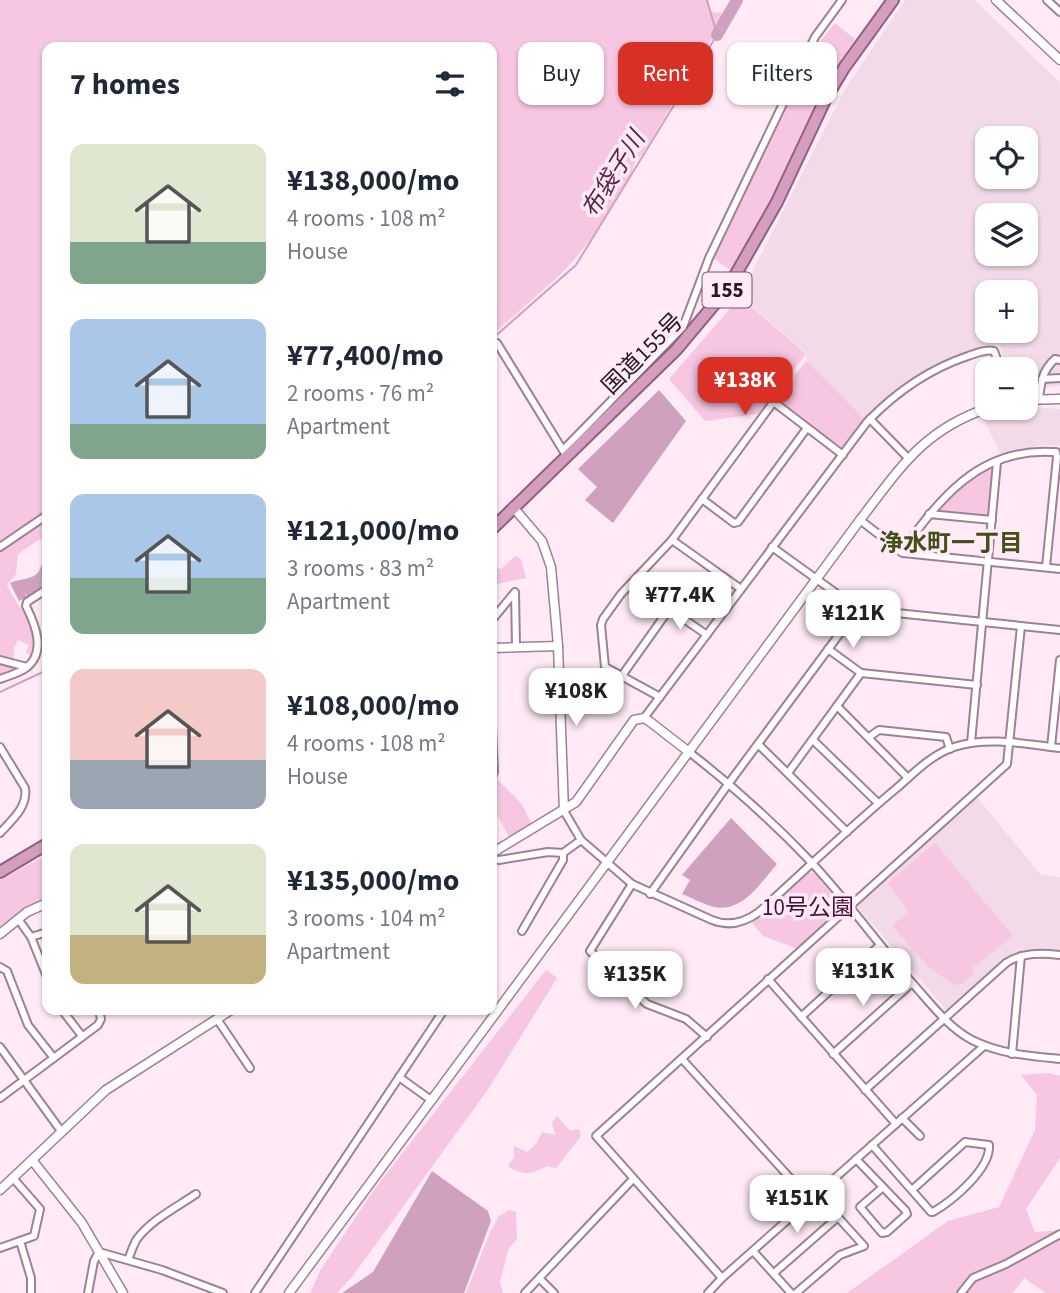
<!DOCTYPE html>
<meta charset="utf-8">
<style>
:root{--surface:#fff;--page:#f2f2f3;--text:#1f2937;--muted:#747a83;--accent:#d93025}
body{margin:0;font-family:"Source Sans 3","Noto Sans JP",sans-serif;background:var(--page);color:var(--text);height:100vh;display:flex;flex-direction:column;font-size:26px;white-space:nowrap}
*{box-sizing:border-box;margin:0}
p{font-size:23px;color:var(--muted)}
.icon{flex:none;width:38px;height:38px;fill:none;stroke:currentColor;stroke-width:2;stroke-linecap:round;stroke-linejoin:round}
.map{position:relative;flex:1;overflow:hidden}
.panel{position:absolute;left:42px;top:42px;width:455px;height:973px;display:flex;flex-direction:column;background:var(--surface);border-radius:14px;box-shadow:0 2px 5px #0004}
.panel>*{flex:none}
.hud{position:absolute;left:518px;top:42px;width:436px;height:63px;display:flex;gap:14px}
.tools{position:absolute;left:975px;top:126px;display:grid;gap:14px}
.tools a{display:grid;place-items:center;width:63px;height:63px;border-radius:14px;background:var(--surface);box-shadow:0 2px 5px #0004;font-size:35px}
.price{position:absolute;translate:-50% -60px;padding:0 16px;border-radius:14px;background:#fff;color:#222;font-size:23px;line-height:46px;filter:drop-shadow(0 2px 4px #0008)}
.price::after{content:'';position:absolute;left:50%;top:42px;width:21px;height:16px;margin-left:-10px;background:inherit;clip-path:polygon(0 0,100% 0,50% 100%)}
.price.on{background:var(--accent);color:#fff}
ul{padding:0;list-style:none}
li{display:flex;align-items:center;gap:21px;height:175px;padding:0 28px}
li span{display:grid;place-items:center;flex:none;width:196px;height:140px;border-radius:14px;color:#555}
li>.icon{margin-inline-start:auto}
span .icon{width:84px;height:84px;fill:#fffc;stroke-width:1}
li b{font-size:30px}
h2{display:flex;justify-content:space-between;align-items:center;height:84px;padding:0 28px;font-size:30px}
.tag{padding:0 24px;border-radius:14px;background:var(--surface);box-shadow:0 2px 5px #0004;font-size:24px;line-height:63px}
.tag.on{background:var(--accent);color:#fff}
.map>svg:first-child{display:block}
.built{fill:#f2dae9;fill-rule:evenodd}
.green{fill:#f6c6e3}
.water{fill:#d0a1be}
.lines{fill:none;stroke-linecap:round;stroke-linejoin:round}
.stream{stroke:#d0a1be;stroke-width:2}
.river{stroke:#d0a1be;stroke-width:12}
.minor-casing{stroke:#9f8193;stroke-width:10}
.tertiary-casing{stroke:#9f8193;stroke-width:11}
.trunk-casing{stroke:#91607f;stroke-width:14}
.minor{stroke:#fff;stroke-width:6}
.tertiary{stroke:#fff;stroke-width:8}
.trunk{stroke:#d49ec0;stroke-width:10}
.labels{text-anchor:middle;stroke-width:7;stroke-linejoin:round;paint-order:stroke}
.shield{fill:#ffeaf6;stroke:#675861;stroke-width:2}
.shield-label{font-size:21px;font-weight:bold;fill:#261a21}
.street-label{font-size:23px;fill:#261a21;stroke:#ffeaf6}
.park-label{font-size:23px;fill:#470f37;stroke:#ffeaf6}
.water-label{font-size:24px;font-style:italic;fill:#5c234a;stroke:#ffeaf6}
.neighbourhood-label{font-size:24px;font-weight:bold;fill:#434f18;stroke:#ffeaf6}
</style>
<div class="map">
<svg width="1060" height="1293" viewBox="0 0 1060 1293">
<rect width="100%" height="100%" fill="#ffeaf6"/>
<g class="built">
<path d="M905,0H975L1060,83V386L1026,389V369H1008L999,345H984L930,367L899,388L865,418L807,363L806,353L740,296L845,89ZM987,138H1026V177H987ZM987,215H1026V254H987ZM987,292H1026V331H987Z"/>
<path d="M1031,407L1060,409V446L1044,445L1001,455L984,420L987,417Z"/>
<path d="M977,797L1041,875L1060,877V952L1037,951L1018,953L1000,962L948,1012L856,905Z"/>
</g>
<g class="green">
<path d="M0,0H708L711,12L724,13L738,0H742L727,22L713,37L643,153L634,164L631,176L589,241L574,260L560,275L492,335V47H47V513L0,545Z"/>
<path d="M835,23L856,40L821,93L783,179L736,269L730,270L713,258L784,109L821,40Z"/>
<path d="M740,297L806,354L758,414L705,421L669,379Z"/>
<path d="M806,361L865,419L843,448L776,401Z"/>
<path d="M990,468L994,471L990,514L987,516L943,511L939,508C954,491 969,477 990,468Z"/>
<path d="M47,518V538L40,539L18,554L16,574L7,585C18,609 41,627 31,656L26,653L29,645L18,640L14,648L13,670L0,676V551Z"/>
<path d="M515,556L521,559L526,578L492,585V566L501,569Z"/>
<path d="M497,779L521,803L532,824L509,837C500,819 483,797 497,779Z"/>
<path d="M935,843L1013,936L971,969L975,973L962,984L954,985L930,968L892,926L909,912L888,883Z"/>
<path d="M47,855V901L33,905L0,929V880Z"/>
<path d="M808,872L814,873L843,908L798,949L763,936L752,923Z"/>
<path d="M546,970L557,978L489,1088L352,1277L337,1293H310L321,1269L376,1187Z"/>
<path d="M1049,1073L1060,1076V1158L1026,1209L1035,1232L1060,1230V1293H1046L1024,1278L1013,1293H847L948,1221L999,1207L1035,1130L1037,1095L1021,1075Z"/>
<path d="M557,1116L570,1131L579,1129L581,1136L556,1168L547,1166C531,1175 524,1176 508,1166L514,1157V1146L527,1152L536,1144L542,1132L555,1135L552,1122Z"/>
<path d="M509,1210L516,1212L517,1239L508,1250L500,1283L503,1293H466L490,1232L499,1216Z"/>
</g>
<g class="water">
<path d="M659,390L686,421L613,523L585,500L597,487L578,469Z"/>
<path d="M45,559H47V586L28,597L24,592L27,597L19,601L10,583C19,578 32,581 39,571C41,567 42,563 45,559Z"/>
<path d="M731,818L777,864C761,882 743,913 714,907C703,904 692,898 682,894L690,880L682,875Z"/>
<path d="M432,1171L488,1211L491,1221L464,1293H342L373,1272Z"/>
</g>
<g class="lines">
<g class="stream">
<path d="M492,339L576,265L717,35L707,0"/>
<path d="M0,692L47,670"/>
</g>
<path class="river" d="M717,35L737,0"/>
<g class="minor-casing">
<g id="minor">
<path d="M1047,0L1060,12"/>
<path d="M497,343L564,452"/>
<path d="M1042,379L1060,378"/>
<path d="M1039,399C1041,382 1042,371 1055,359L1060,360"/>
<path d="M870,419L908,458"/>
<path d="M563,450L683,327L709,258L815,37L842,0"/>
<path d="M702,499L734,523L738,522L807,428"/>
<path d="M929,514L992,520"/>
<path d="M860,520L903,553L1060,569"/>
<path d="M672,540L741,589"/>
<path d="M0,547L47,515"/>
<path d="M772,547L858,609L1060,630"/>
<path d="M901,552C940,499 978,448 1052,452H1056L1057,457L1046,567"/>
<path d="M632,583L707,635"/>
<path d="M492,620L515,592L516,647"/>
<path d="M828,649L861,673L977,685"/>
<path d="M0,660L27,667"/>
<path d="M621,677L670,608"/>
<path d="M0,679C8,676 19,673 26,668C47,652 35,624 26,606L27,602L47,589"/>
<path d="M660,697L605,667L601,625L603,619L621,594L672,540L772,404L775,403L843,455"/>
<path d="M837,706L908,778"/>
<path d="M644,718L867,422C895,393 929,369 968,356C977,353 986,349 994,351L1001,369"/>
<path d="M492,727L494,772L492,778"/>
<path d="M869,737L879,730L946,737L950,749"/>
<path d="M813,740L878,803"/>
<path d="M971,743L997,462"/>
<path d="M758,744L847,832"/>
<path d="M0,747L25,788C28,807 12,820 0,833"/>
<path d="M1051,747L1060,660"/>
<path d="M689,752C733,786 774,823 812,863C848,902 879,945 914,985C932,1005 948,1027 972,1040C1000,1054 1030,1056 1060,1059"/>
<path d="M788,773L861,673"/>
<path d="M564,811L581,840L632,884L712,920C729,927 744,923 759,912C805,870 850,827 898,787C915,772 931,755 954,747C987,736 1026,744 1060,748"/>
<path d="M492,859L499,860L548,852L563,853"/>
<path d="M632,884L590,951L647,1004L686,1019L707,1037"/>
<path d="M650,894L729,783L858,609"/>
<path d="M18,919L31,937L47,932"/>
<path d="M522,931L563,860V853L581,840"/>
<path d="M31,937L47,977"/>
<path d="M0,967L7,971L28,1025L53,1057"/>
<path d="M768,979L896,1124"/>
<path d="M62,1010L82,1036"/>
<path d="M801,1017L880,945"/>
<path d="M217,1019L250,1068"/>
<path d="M0,1047L61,1131"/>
<path d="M833,1054L912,983"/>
<path d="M1012,1054L1021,956"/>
<path d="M682,1059L810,1200"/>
<path d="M399,1077L431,1100"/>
<path d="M865,1090L1006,963C1023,952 1041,953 1060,955"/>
<path d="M0,1098L98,1025L101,1019L99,1010"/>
<path d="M902,1118L920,1136"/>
<path d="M872,1145L931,1212H933C952,1201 991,1169 989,1145L965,1142L912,1190"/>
<path d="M856,1159L906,1211L907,1214L887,1232L882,1233L860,1207L883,1187"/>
<path d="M20,1241L31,1278V1293"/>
<path d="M0,1248L34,1236L40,1209L13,1178"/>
<path d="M753,1251L791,1293"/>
<path d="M128,1260C131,1253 133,1245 137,1239C151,1220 177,1207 196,1194"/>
<path d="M774,1273L838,1217"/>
<path d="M722,1278L596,1136L1007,764L1021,626"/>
<path d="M540,1279L554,1293"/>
<path d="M88,1293L94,1261L99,1252L162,1270L223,1293"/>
<path d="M255,1293L444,1010"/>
<path d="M525,1293L633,1179"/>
<path d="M708,1293L722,1278L984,1046"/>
<path d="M796,1293L840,1255L864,1246L817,1194"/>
<path d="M961,1293L973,1278L1006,1264L1060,1234"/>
</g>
</g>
<g class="tertiary-casing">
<g id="tertiary">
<path d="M996,0L1060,60"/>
<path d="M1026,400L1060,399"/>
<path d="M513,507L542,541L551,567L558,646L564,811"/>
<path d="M492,648L558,646"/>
<path d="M492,853L576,802L634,720L644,718L649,721L689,752"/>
<path d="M0,934L27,912L47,903"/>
<path d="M32,1160L82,1223L123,1293"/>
<path d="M0,1190L106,1090L231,1010"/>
<path d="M289,1293L860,520C900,468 923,430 988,408"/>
</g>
</g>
<g class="trunk-casing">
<g id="trunk">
<path d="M492,529L676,350L728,288L777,202L826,98L844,68L893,0"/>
<path d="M0,872L47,844"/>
</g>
</g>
<use href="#minor" class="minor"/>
<use href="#tertiary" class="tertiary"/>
<use href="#trunk" class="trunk"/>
</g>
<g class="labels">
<rect class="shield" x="702.5" y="272.5" width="49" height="35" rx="5"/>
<g class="shield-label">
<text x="727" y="297">155</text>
</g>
<g class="street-label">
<text transform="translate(642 353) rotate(-45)" y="8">国道155号</text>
</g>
<g class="park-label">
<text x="808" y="915">10号公園</text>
</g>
<g class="water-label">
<text transform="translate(613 174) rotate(-58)" y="8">布袋子川</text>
</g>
<g class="neighbourhood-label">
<text x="951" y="551">浄水町一丁目</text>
</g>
</g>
</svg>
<div class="tools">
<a><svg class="icon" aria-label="locate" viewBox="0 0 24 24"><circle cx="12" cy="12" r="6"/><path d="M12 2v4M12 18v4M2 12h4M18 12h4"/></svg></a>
<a><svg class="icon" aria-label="layers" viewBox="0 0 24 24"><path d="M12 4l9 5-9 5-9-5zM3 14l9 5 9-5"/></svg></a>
<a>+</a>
<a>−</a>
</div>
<b class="price on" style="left:745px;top:417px">¥138K</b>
<b class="price" style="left:680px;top:632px">¥77.4K</b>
<b class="price" style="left:853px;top:650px">¥121K</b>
<b class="price" style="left:576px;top:728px">¥108K</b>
<b class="price" style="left:863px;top:1008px">¥131K</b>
<b class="price" style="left:635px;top:1011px">¥135K</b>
<b class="price" style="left:797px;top:1235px">¥151K</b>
<div class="hud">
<a class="tag">Buy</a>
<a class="tag on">Rent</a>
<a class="tag">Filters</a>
</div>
<section class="panel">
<h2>7 homes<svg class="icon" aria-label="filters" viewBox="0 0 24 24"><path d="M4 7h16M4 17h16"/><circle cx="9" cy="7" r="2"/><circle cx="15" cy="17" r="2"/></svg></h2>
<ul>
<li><span style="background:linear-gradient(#dfe7d0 70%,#7fa58c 0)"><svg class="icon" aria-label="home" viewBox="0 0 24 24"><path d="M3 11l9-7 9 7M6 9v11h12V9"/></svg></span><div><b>¥138,000/mo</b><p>4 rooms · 108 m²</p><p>House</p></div></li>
<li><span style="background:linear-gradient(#a9c7e8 75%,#7fa58c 0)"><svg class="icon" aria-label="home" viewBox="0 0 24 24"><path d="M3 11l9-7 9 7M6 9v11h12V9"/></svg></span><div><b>¥77,400/mo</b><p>2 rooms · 76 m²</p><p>Apartment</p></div></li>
<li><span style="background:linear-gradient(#a9c7e8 60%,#7fa58c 0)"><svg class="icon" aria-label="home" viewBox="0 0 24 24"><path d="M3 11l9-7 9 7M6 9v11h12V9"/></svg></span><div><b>¥121,000/mo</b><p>3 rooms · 83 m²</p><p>Apartment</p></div></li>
<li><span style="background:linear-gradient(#f6c9c9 65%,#9aa5b1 0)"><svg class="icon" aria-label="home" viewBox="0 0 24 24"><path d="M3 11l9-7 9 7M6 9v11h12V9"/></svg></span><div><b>¥108,000/mo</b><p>4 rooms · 108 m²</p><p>House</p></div></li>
<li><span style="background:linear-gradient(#dfe7d0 65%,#c2b280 0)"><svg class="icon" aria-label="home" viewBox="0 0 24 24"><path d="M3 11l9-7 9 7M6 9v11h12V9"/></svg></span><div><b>¥135,000/mo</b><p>3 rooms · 104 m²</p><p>Apartment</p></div></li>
</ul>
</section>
</div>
